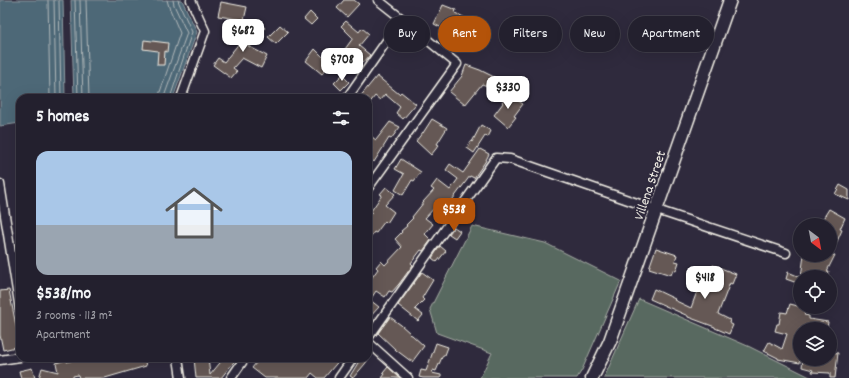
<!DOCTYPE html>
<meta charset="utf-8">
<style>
:root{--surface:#23202e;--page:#2b2836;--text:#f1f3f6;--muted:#a3a3aa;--line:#403e4a;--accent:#b45309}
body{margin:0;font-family:Dekko,sans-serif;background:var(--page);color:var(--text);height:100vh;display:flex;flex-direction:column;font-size:15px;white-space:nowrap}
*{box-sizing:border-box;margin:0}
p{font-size:13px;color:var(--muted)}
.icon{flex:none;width:22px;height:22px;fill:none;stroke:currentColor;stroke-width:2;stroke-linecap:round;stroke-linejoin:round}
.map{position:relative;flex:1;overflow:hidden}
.sheet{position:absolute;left:16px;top:94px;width:356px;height:268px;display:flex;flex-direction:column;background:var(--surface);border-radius:12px;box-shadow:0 4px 16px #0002,0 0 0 1px var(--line)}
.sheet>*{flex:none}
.top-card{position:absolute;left:384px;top:16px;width:380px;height:36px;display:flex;gap:8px}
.needle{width:26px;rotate:148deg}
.tools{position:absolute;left:793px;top:218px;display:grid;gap:8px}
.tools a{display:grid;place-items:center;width:44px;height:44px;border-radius:50%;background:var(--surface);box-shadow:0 4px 16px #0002,0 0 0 1px var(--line);font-size:20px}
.price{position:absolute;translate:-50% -34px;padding:0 9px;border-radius:8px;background:#fff;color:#222;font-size:13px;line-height:26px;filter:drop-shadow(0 1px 2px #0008)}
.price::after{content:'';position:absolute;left:50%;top:24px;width:12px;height:9px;margin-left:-6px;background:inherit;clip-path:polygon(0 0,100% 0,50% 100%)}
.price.current{background:var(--accent);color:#fff}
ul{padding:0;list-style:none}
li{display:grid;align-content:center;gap:8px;height:212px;padding:0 20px}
li span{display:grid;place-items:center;height:124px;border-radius:12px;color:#555}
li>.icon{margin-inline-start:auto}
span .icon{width:72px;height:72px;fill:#fffc;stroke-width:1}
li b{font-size:17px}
h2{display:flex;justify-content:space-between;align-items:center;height:48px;padding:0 20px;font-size:17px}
.pill{padding:0 14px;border-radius:18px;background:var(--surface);box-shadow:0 4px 16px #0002,0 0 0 1px var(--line);font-size:14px;line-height:36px}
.pill.current{background:var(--accent);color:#fff}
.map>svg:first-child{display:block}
.green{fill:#596961;stroke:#a6ada4}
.water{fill:#4e6777;stroke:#909ea4}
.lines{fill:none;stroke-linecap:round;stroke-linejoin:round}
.shore{stroke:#b2babb;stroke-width:1}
.building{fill:#655954;stroke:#f4f1e8}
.street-casing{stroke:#f4f1e8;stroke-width:11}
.secondary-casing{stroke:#f4f1e8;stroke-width:15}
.street{stroke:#2f2a3d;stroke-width:8}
.secondary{stroke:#2f2a3d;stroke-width:12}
.labels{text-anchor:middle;stroke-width:4;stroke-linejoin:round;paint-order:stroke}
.street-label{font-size:14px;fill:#f4f1e8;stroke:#2f2a3d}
</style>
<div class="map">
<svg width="849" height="378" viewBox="0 0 849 378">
<rect width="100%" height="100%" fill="#2f2a3d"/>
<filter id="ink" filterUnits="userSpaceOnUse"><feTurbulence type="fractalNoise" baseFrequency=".025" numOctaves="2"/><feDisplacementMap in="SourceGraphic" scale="8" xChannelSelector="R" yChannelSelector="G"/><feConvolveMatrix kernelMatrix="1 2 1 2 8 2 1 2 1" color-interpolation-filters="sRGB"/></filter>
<g filter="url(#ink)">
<g class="green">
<path d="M472,226L545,243L621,281L582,370L577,378H480L492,353L437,333L430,309Z"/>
<path d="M639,299L750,347L812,378H604Z"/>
</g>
<g class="water">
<path d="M0,0H63L65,98H20V123L0,126Z"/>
<path d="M71,0H182L197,32L173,98H74Z"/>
</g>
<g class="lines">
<g class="shore">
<path d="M48,0L50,98"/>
<path d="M54,0L56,98"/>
<path d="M59,0L61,98"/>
<path d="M75,0L78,98"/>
<path d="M80,0L83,98"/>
<path d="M86,0L89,98"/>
<path d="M159,98L160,92L180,33L169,7L167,0"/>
<path d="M165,98V94L187,33L174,5L173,0"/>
<path d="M170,98L192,32L179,3L178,0"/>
</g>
</g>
<g class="building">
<path d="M344,0H354L359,4L347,17L337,8Z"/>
<path d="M221,2L247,7L244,20L218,16Z"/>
<path d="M443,5L456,10L455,13L472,21L465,37L447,29L446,30L434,24Z"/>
<path d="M310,12L317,19L311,25L304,19Z"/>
<path d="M257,20L265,28L248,46L267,56L261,68L242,58L233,68L237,71L231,78L213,65L218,58L224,62L249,31L248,30Z"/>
<path d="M346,21L359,32L362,28L369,34L359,46L370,55L364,62L354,55L348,63L340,56L353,38L341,26Z"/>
<path d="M280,25L288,32L276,44L268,37Z"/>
<path d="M144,40L168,43L167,52L165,51L164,65H157L158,51L143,49Z"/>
<path d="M315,49L330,64L322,74L306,61Z"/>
<path d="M466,65L480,70L496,78L492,88L482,84L465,105L449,92L462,76Z"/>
<path d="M342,75L349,82L341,90L334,83Z"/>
<path d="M377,76L399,94L401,92L416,104L403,119L396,113L400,107L385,94L380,100L375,96L368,105V98H359Z"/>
<path d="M508,94L523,104L514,116L516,117L508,127L494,115L503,103L502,102Z"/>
<path d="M432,119L447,128L437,144L439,145L431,155L416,141L423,132V133Z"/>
<path d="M390,122L400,127L391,139L389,138L374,162L368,157V154L372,148L368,146V143L372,137L376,140Z"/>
<path d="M481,125L491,131L488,137L485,136L474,153L467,148L471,141L472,142Z"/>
<path d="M480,149L489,154L485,162L474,178L470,176L450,203L446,210L438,204L425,218L433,224L425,234L431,240L423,251L421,250L411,263L413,265L399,284L392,292L389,291L385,297L376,291L370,300L379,307L368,319V283L378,269L376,267L381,261L385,265L402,247L395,239L402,232L401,231L407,226L406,225L413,218L412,217L424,202H423L434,190L431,188L437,180L450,190L458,179L446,170L450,164L463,173Z"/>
<path d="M401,159L421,172L414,181L412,180L403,195L395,190L404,174L395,169Z"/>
<path d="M840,185L849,190V200L835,194Z"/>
<path d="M386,187L395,194L385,205L394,212L387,223L385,221L376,233L374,232L368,240V217L372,212L371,211L382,195L380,194Z"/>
<path d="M829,209L845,218L840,229L842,230L831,255H835L827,271H829L827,277H801L804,255H830V225H819Z"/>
<path d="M454,227L460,231L455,238L449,234Z"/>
<path d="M440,246L446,251L437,262L432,258Z"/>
<path d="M656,248L677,255L675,261L679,262L676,271L673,270L671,275L649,268Z"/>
<path d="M713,265L736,274L732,284L730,283L718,314L730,320L729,323L733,325L729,334L715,328V327L688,317V316L650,299L654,289L675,299L674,300L691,308L703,275L709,277Z"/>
<path d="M422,272L433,280L422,298L424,300L415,309L423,315L418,321L398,305Z"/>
<path d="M788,272L800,277V284L786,279Z"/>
<path d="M9,290L20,346L3,350L0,335V291Z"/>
<path d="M790,304L806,308L804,315L809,316V319L828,322L827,329H800V363L778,359V358L764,351L769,342L782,349L787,334L775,331L777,324H779L781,312L787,313Z"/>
<path d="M390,317L401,325L410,333L409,334L412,335L424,346L412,362L396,350L378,333Z"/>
<path d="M436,343L448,347L445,355H443L436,371L433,370L432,373L441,375V378H423L419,377L421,370L426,371Z"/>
<path d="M830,352L838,353L835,378H830V373L812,372L813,370L802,367L803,359H830Z"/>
<path d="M80,358H144L146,366L105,378H79L78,375L73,376V378H39L42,368L58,372L56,363L66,360L67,362Z"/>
<path d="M194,358H208L210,375L224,358H237L221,378H196Z"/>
<path d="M260,358H341L324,378H318L312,373L308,378H265L252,368Z"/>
<path d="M361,358H369L365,364L353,378L350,376Z"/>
<path d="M388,367L400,378H382L385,374L383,373Z"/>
<path d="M32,368L35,378H21L19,371Z"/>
</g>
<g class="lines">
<g class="street-casing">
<g id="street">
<path d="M181,98L205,31L191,0"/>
<path d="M347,98L402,19"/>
<path d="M0,184L20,310"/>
<path d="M368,188L457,64L402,19L378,0"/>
<path d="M368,338L496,158L510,159L657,210L786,253"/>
<path d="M368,342L408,378"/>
<path d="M178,358L181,378"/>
<path d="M0,360L20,357"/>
<path d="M231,378L245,358"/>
<path d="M339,378L353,358"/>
</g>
</g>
<g class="secondary-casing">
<path id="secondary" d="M592,378L610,341L730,0"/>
</g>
<use href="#street" class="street"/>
<use href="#secondary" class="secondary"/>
</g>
</g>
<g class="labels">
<g class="street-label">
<text transform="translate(649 185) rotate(-71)" y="5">Villena Street</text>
</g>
</g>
</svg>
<div class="tools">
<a><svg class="needle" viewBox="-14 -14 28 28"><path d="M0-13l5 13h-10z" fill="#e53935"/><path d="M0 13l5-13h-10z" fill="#a3a3aa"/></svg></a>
<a><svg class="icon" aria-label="locate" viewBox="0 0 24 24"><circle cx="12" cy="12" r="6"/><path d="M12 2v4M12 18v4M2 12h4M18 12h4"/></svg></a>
<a><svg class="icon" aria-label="layers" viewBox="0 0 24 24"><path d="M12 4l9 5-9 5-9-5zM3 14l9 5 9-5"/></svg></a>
</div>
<b class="price" style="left:243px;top:53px">$682</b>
<b class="price" style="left:342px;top:82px">$708</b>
<b class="price" style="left:508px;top:110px">$330</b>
<b class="price current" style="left:454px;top:232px">$538</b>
<b class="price" style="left:705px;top:300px">$418</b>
<div class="top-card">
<a class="pill">Buy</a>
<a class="pill current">Rent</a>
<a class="pill">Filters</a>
<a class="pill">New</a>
<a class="pill">Apartment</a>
</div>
<section class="sheet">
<h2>5 homes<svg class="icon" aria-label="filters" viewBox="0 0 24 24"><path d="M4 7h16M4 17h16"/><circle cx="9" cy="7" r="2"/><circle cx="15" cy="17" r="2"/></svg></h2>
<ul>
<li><span style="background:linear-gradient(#a9c7e8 60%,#9aa5b1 0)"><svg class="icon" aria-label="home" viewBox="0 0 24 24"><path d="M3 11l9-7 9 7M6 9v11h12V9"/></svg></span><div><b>$538/mo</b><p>3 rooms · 113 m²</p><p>Apartment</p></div></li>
</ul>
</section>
</div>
